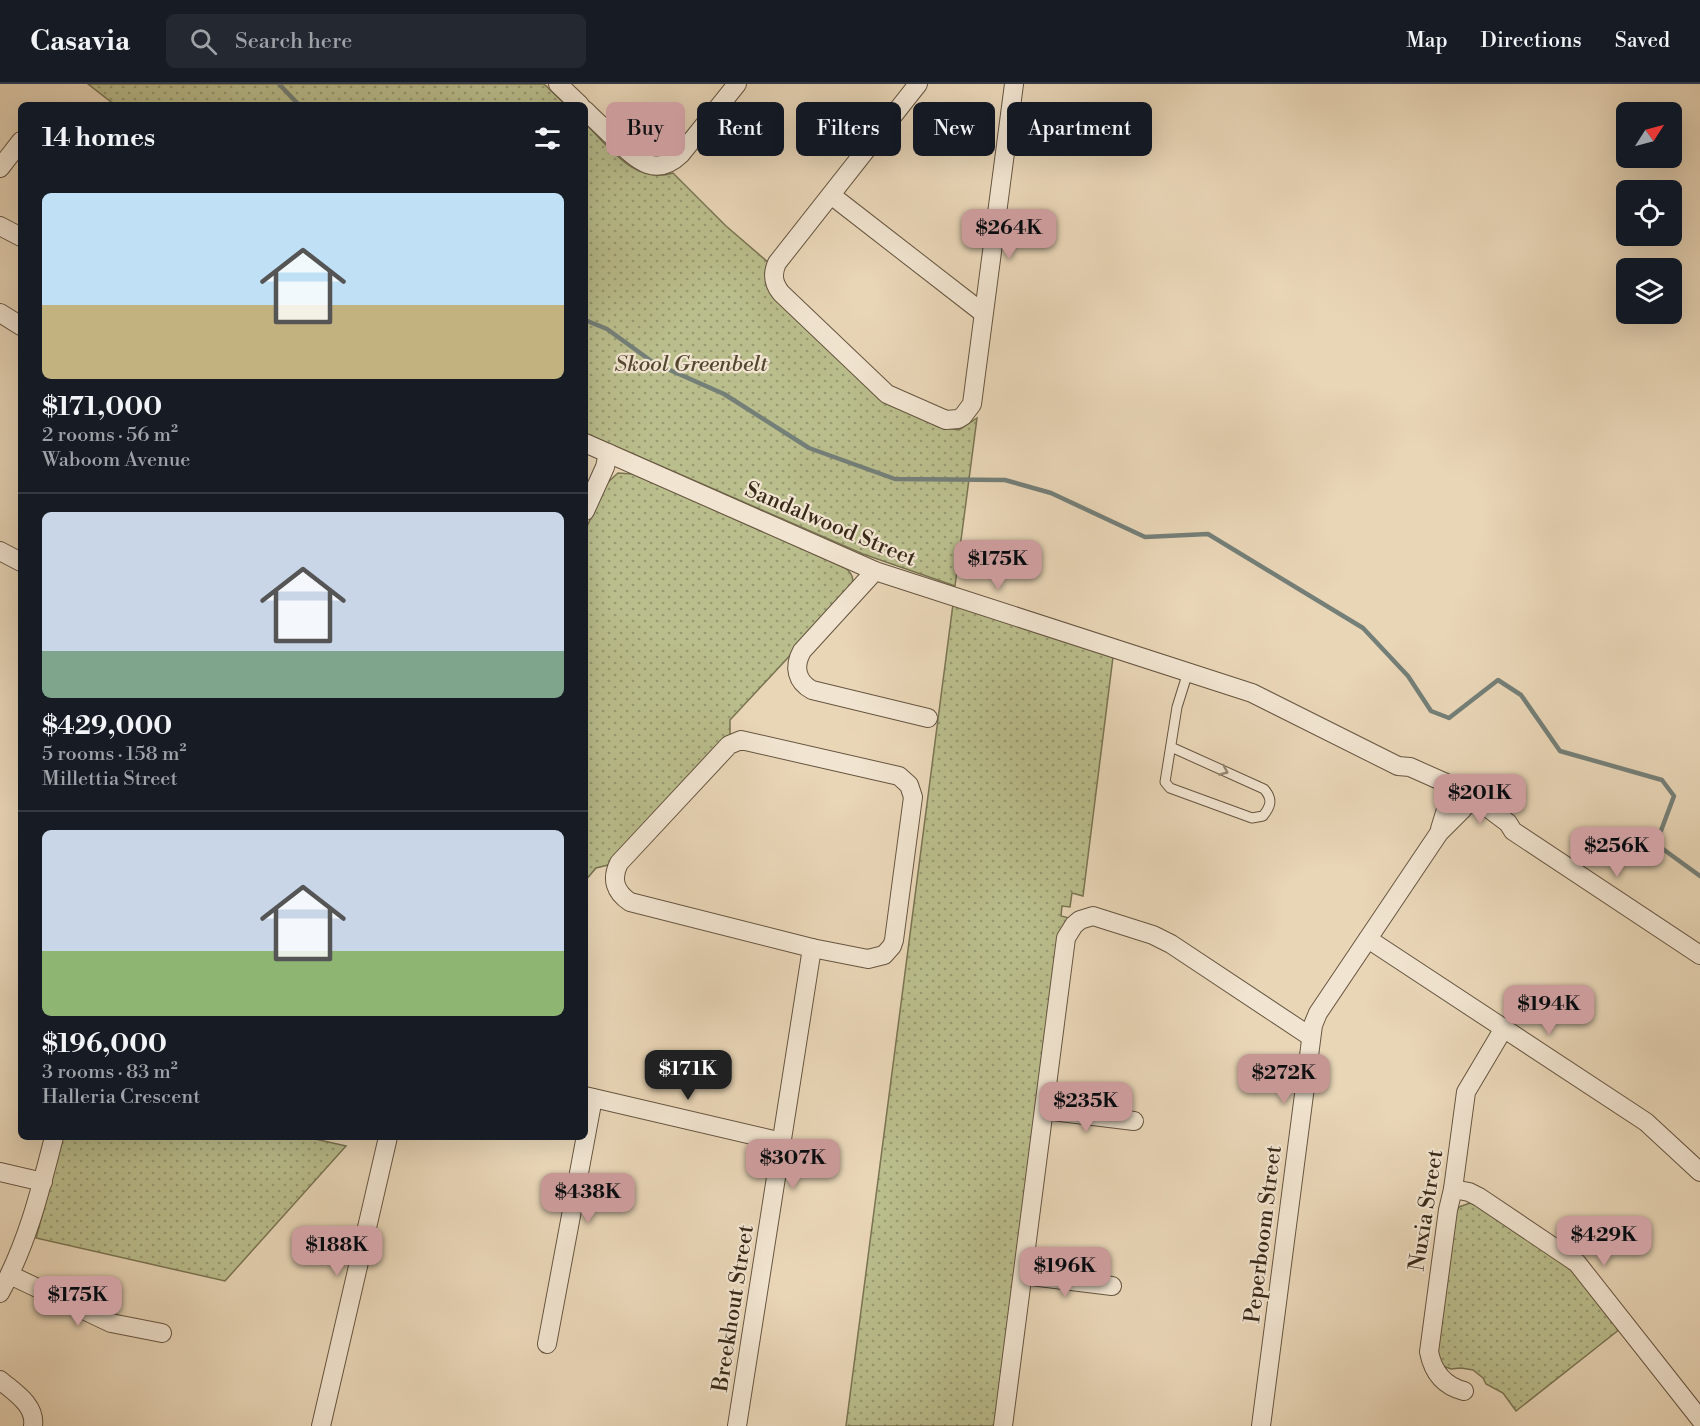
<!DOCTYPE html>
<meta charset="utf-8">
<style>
:root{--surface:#171b24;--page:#242831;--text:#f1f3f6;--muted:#9ea1a6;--line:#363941;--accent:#c59692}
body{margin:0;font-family:"Libre Bodoni",serif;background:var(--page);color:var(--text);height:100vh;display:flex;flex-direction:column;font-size:22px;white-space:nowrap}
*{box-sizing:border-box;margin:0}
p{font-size:20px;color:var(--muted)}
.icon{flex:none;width:33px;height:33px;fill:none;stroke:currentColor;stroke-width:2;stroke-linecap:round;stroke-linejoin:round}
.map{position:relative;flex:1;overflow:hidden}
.panel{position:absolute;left:18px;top:18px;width:570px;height:1038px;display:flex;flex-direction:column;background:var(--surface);border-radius:9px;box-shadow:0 6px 24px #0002}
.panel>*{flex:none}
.guide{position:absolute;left:606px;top:18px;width:570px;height:54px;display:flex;gap:12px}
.needle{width:39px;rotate:54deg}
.fabs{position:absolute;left:1616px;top:18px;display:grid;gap:12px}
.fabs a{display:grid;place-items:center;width:66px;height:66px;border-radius:9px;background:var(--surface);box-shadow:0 6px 24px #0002;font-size:30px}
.price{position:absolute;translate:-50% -51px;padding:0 14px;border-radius:12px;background:var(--accent);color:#111;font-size:20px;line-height:39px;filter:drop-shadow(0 2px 3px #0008)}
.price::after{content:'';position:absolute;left:50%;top:36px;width:18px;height:14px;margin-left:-9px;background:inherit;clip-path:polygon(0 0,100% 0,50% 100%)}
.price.active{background:#222;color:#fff}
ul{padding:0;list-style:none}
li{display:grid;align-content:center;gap:12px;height:318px;padding:0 24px}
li+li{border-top:2px solid var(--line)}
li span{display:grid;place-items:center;height:186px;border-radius:9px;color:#555}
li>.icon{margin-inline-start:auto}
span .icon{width:108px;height:108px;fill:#fffc;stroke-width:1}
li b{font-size:26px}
h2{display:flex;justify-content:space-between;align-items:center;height:72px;padding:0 24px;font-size:26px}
.pill{padding:0 21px;border-radius:9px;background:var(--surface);box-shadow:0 6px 24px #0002;font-size:21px;line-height:54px}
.pill.active{background:var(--accent);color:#111}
header{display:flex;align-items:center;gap:36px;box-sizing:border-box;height:84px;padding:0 30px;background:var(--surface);border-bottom:2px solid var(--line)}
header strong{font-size:28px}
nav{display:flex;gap:33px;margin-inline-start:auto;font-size:21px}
.search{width:420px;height:54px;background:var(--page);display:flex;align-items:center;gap:15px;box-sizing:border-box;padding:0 21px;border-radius:9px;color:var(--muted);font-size:22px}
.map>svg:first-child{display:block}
.green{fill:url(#green-dots);stroke:#7a7452;stroke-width:1.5}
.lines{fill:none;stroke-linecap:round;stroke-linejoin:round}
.stream{stroke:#747f78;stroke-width:4.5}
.lane-casing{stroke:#665540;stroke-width:11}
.street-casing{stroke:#665540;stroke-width:20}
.lane{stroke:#f1e4d0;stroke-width:9}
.street{stroke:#f1e4d0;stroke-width:18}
.oneway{stroke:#968774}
.labels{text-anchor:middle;stroke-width:4.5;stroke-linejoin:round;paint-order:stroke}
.park-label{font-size:22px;font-style:italic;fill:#544730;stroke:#f1e4d0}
.street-label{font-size:22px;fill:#3a2a19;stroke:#f1e4d0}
</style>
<header>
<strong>Casavia</strong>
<div class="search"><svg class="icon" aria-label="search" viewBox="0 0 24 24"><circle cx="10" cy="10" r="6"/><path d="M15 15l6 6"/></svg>Search here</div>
<nav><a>Map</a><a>Directions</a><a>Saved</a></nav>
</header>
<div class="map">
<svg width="1700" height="1342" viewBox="0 0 1700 1342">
<defs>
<pattern id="green-dots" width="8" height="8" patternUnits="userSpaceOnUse" patternTransform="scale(1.5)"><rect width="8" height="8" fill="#babd8c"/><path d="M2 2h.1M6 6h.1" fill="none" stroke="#989a72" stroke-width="1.8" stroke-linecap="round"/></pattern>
</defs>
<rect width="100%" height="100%" fill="#e9d6b7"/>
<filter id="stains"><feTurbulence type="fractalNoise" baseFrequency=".00333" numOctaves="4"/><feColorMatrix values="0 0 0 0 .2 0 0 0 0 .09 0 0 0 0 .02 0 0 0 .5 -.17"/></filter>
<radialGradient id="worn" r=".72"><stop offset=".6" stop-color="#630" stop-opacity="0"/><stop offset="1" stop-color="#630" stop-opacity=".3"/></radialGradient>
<g class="green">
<path d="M88,0H544L566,21H115Z"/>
<path d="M585,39C609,63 635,101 673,89L726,142L769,179L767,193L892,319L939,343L959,346L977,334L955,502L863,470L585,349Z"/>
<path d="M618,389L633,390L845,484C855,491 854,498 849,508L730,636V652L612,780L596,784L585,797V447L606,400Z"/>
<path d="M953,520L1113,573L1083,812L1072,809L1070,823L1062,822L1061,832L1069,834L995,1342H846Z"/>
<path d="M63,1053H306L346,1062L225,1197L36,1154Z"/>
<path d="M1470,1119L1475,1120L1569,1182L1620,1245L1516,1327L1503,1309L1486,1300L1483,1294L1473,1286L1461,1284L1451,1285L1443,1282L1436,1266L1456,1127L1459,1123Z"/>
</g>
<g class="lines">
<g class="stream">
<path d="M279,0L299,21"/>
<path d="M585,236L607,245L654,279L724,310L809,364L895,395L1005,396L1051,409L1145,453L1208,450L1363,544L1408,592L1431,627L1449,634L1498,596L1521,611L1560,667L1662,696L1674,712L1656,760L1700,792"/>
</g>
<g class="lane-casing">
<path id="lane" d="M1171,663L1264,705C1273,715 1271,722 1263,732L1252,734L1170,704L1165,698L1177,623L1188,588"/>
</g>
<g class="street-casing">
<g id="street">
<path d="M558,0L580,21"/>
<path d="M918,0L777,179C772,190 773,199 781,209L887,310L946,336L958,335L963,332L972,320L1014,0"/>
<path d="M585,26C595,36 606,46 616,56C636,75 655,95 681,70L737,0"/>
<path d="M0,84L21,57"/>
<path d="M831,111L983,229"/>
<path d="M0,142L21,153"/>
<path d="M0,229L21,242"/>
<path d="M585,359L875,487L1252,609L1398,682L1410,683L1455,703"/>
<path d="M585,427L605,383L608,369"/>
<path d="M0,467L21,478"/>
<path d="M875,487L802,567C793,583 797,598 812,606L928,634"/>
<path d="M741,656L899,692L909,701L913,713L894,856L892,862L884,871L868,875L812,864L630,818C615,808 611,795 619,779L729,661Z"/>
<path d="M1472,712L1508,739L1513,747L1700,871"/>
<path d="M1440,745L1449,716"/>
<path d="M1368,855L1646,1038L1700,1088"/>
<path d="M585,1012L782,1058"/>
<path d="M1044,1026L1134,1037"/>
<path d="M0,1088L43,1098"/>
<path d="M1453,1105L1469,1108L1479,1113L1577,1179L1700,1335"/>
<path d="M10,1191L111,1239L162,1249"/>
<path d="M1023,1191L1112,1202"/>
<path d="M0,1209C27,1160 40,1108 54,1053"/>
<path d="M547,1260L593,1014"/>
<path d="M0,1296C14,1308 36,1321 33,1342"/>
<path d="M1464,1307C1444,1302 1433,1288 1429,1268L1448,1126L1453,1105L1466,1008L1504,944"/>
<path d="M321,1342L388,1053"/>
<path d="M737,1342L812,864"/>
<path d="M1003,1342L1066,854L1074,841L1080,836L1093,832L1153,851L1171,860L1311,953"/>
<path d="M1261,1342L1313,941L1318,929L1439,749L1463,725"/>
</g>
</g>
<use href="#lane" class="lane"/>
<use href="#street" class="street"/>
</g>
<defs><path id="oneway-chevron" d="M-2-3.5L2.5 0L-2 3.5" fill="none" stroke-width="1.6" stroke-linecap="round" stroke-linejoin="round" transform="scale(1.5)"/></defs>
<use class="oneway" href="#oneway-chevron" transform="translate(1224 687) rotate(24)"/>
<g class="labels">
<g class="park-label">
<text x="691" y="287">Skool Greenbelt</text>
</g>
<g class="street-label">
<text transform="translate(831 439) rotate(23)" y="8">Sandalwood Street</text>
<text transform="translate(1425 1126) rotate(-81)" y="8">Nuxia Street</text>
<text transform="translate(1262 1150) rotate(-83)" y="8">Peperboom Street</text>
<text transform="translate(732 1224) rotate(-81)" y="8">Breekhout Street</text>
</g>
</g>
<rect width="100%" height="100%" filter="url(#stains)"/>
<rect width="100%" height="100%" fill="url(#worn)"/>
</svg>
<div class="fabs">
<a><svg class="needle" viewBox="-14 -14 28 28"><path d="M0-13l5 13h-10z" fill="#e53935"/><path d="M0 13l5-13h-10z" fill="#9ea1a6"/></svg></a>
<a><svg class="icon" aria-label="locate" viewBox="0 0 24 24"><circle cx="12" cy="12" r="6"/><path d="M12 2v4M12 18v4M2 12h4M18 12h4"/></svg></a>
<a><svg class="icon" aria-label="layers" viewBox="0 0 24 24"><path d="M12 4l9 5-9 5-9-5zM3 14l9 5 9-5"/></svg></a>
</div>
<b class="price" style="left:1009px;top:176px">$264K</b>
<b class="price" style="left:998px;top:507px">$175K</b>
<b class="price" style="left:1480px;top:741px">$201K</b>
<b class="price" style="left:1617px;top:794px">$256K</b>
<b class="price" style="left:1549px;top:952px">$194K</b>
<b class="price active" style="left:688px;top:1017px">$171K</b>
<b class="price" style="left:1284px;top:1021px">$272K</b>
<b class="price" style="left:1086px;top:1049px">$235K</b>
<b class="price" style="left:793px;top:1106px">$307K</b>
<b class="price" style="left:588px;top:1140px">$438K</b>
<b class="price" style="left:1604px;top:1183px">$429K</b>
<b class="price" style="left:337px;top:1193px">$188K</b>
<b class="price" style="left:1065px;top:1214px">$196K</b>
<b class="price" style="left:78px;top:1243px">$175K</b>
<div class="guide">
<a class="pill active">Buy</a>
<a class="pill">Rent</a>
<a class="pill">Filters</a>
<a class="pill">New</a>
<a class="pill">Apartment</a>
</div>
<section class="panel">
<h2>14 homes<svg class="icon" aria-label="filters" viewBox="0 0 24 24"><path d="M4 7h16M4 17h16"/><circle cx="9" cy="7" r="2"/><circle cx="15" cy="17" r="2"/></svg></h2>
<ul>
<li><span style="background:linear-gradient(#bfe0f5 60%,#c2b280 0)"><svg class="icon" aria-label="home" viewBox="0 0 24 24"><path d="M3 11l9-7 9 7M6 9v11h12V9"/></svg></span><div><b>$171,000</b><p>2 rooms · 56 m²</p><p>Waboom Avenue</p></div></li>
<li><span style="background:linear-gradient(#c9d6e8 75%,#7fa58c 0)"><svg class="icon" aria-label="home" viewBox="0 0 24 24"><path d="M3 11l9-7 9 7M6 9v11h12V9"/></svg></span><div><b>$429,000</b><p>5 rooms · 158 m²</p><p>Millettia Street</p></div></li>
<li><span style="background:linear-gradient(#c9d6e8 65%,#8fb573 0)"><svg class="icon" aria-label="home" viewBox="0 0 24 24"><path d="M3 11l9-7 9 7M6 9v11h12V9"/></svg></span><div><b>$196,000</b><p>3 rooms · 83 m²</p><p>Halleria Crescent</p></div></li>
</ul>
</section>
</div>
